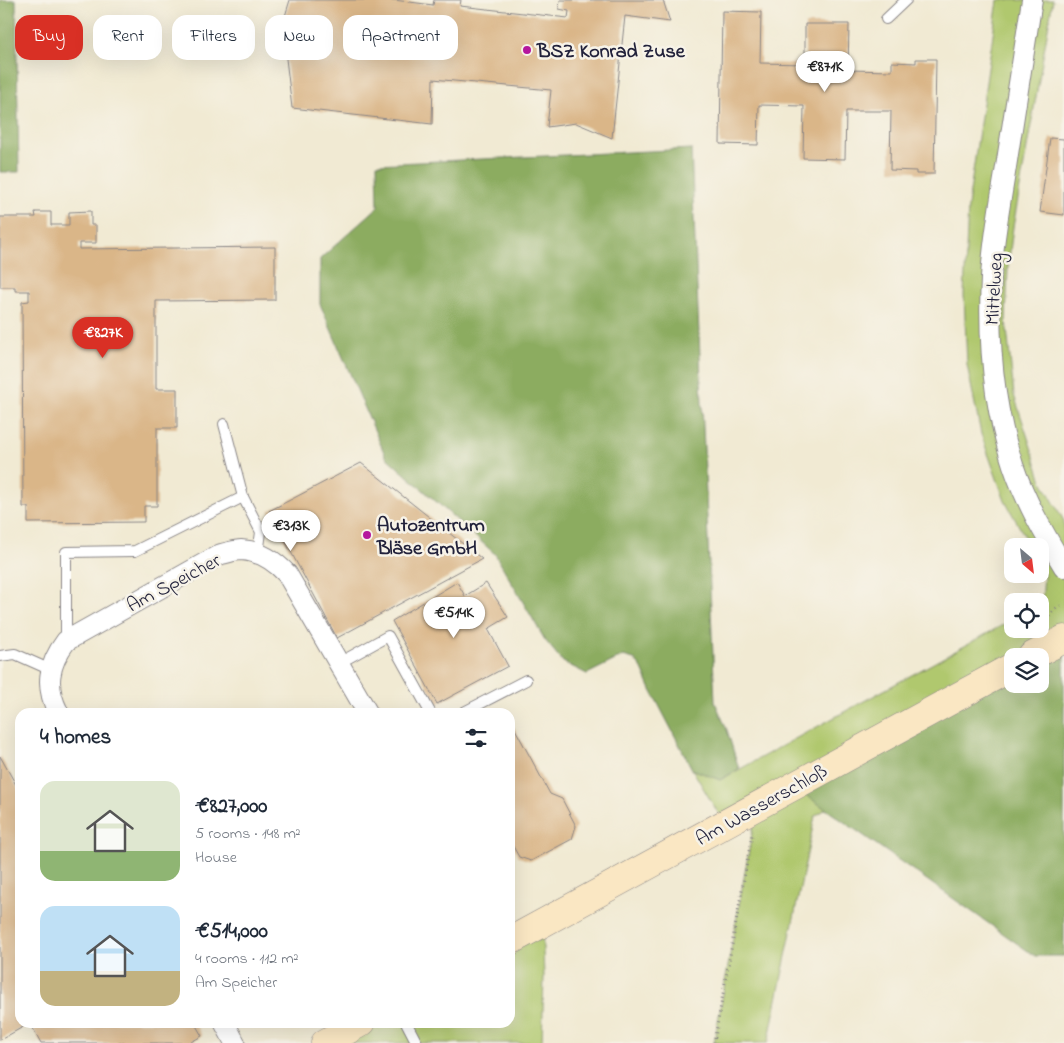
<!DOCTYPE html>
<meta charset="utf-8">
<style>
:root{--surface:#fff;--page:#f2f2f3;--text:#1f2937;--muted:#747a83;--accent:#d93025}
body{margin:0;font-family:"Indie Flower",sans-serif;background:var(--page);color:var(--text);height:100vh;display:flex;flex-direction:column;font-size:19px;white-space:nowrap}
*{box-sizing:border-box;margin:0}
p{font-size:16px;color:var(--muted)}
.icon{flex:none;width:28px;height:28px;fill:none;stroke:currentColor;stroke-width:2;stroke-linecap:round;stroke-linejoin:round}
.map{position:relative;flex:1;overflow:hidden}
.sheet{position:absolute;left:15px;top:708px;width:500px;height:320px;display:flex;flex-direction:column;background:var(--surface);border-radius:15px;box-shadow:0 5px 20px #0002}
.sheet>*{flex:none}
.guide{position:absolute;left:15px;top:15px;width:500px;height:45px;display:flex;gap:10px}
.needle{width:32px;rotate:152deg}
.tools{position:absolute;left:1004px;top:538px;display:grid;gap:10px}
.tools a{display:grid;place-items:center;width:45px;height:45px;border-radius:10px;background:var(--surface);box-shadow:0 5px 20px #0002;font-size:25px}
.price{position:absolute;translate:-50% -42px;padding:0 11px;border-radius:18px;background:#fff;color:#222;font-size:16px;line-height:32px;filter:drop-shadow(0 1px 2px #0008)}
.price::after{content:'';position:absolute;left:50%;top:30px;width:15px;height:11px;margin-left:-8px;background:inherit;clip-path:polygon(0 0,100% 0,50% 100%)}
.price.on{background:var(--accent);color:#fff}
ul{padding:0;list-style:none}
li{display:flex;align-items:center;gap:15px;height:125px;padding:0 25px}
li span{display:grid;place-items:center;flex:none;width:140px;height:100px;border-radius:15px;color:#555}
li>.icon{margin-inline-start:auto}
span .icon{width:60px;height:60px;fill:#fffc;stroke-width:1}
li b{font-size:21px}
h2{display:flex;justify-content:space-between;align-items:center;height:60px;padding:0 25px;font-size:21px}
.chip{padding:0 18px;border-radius:15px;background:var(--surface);box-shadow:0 5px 20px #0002;font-size:18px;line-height:45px}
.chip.on{background:var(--accent);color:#fff}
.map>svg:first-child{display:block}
.green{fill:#b0c86e;stroke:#697554}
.forest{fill:#8cac61;stroke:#57674e}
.building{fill:#dab688}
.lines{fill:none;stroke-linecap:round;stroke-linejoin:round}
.lane-casing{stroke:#8a8687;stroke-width:12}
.street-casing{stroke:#8a8687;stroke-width:22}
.secondary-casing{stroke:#8a8687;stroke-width:29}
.path{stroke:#8a8687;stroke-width:3;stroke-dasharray:1 4;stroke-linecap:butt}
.lane{stroke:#fff;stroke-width:10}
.street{stroke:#fff;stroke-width:20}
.secondary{stroke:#fae7c3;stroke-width:28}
.poi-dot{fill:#b5179e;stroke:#f7f3e8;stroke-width:2}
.labels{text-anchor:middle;stroke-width:5;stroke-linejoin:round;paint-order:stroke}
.poi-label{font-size:20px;font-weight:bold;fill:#22223b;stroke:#f7f3e8;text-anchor:start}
.street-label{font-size:20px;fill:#22223b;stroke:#f7f3e8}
</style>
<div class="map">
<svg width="1064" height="1043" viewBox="0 0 1064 1043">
<rect width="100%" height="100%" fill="#f7f3e8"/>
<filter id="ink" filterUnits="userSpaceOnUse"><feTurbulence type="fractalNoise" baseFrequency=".02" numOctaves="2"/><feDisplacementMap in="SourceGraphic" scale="10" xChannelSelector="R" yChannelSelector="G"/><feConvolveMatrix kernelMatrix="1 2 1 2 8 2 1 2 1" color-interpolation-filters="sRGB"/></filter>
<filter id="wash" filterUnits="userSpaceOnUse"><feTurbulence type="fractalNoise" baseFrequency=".0096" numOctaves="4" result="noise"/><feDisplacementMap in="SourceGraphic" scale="20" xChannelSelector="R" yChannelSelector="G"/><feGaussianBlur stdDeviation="1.12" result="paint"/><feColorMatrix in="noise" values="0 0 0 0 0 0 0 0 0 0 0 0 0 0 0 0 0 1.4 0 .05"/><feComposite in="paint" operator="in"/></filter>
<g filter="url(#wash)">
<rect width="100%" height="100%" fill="#f1ead3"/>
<g class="green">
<path d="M998,0H1053L1013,227L1008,267L1006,320L1014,395L1042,481L1064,521V642L794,786L826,809L815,816L768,1043H714L757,806L724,823L692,769L720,780L1012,620V629H1040V605L1042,604L1044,574L1040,566V546H1030L1005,501L981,434L967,365L964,295L968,206Z"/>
<path d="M542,924L544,977L542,1043H325L363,1023L510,1022V941Z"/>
</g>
<g class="forest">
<path d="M0,0H16L19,172H0Z"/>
<path d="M691,149L715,702L727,730L739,769L720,780L692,769L651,690L642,669L634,659L623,656L587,674L563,662L545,640L495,554L386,457L320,304V259L378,207L377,164Z"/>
<path d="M1064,643V956H1035L793,786L1012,670V684H1040V656Z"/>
</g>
<g id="blocks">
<g class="building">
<path d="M290,0H394L433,5L434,0H461L460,6L568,18L569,11L559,9L560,0H663L670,22L625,16L612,138L576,123L547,127L551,90L433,79L432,124L292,108L282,26Z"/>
<path d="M722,11L761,12L760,63L805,64V24H849L848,70L892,71V62L916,63V59H936L934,174H916V171L890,170L891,111H846L845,159L803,158L804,106L759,105L758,145L720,144Z"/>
<path d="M1050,138L1064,139V215L1040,212Z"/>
<path d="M91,211V225H96V243H79V249L275,247V300L156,301V389H177V428H157V506H144V522L28,523V507H23L22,302L29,301V291H15V287H0V217H36L35,212H51V225H69V212Z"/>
<path d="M361,463L482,559L337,638L269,511Z"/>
<path d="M457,582L465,596L486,583L508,617L488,629L508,666L437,704L392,621Z"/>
<path d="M514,727L550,794L562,799L576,826L572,839L531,861L519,857L510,841V729Z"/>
<path d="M0,756L20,792V1022H194L202,1036L189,1043H41L30,1023L0,1040Z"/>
</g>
</g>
</g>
<g filter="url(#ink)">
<use href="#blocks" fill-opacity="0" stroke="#8a8687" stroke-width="1"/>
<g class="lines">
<g class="lane-casing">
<g id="lane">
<path d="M886,19L906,0"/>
<path d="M224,424L243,497"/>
<path d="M66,641V552L135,551L243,497L261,532L258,554"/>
<path d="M0,656L15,654L51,670"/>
<path d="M339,663L388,636L430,712"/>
<path d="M464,712L526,680"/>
<path d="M406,1022L417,1043"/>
</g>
</g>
<g class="street-casing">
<g id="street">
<path d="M1032,0C1024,51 1016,102 1008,154C1002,195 993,237 991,278C988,341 993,405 1013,465C1025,501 1045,535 1064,567"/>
<path d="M58,712C45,686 48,665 66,641L221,554C227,553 235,550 241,550C260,551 275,561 287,574L367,712"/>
<path d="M224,1022L235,1043"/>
</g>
</g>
<g class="secondary-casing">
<g id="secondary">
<path d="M1032,656L1064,639"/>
<path d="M510,941L1012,667"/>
<path d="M325,1043L362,1022"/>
</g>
</g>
<g class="path">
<path d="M1046,620L1055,609L1064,604"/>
<path d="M714,1043L752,835"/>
</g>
<use href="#lane" class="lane"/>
<use href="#street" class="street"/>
<use href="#secondary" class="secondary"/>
</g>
</g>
<g class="poi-dot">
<circle cx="527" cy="50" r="5"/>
<circle cx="367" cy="535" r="5"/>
</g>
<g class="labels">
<g class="poi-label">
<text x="537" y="57">BSZ Konrad Zuse</text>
<text x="377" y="531">Autozentrum<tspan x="377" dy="23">Bläse GmbH</tspan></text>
</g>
<g class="street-label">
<text transform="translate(993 289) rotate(-87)" y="7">Mittelweg</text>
<text transform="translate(173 582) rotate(-28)" y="7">Am Speicher</text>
<text transform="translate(761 804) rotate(-29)" y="7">Am Wasserschloß</text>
</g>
</g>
</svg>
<div class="tools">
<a><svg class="needle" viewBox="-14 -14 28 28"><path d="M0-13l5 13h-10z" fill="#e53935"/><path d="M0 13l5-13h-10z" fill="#747a83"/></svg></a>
<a><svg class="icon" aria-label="locate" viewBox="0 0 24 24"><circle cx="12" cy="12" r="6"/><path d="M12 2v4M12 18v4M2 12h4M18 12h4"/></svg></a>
<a><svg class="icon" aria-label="layers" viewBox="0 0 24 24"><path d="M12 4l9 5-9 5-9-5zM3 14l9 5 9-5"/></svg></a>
</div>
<b class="price" style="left:825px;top:93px">€871K</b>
<b class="price on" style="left:103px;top:359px">€827K</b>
<b class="price" style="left:291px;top:552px">€313K</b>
<b class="price" style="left:454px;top:639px">€514K</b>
<div class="guide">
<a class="chip on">Buy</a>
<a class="chip">Rent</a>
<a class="chip">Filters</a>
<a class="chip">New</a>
<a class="chip">Apartment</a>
</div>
<section class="sheet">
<h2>4 homes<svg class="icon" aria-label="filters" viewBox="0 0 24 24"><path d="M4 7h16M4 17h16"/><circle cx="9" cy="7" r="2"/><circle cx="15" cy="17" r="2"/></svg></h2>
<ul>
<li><span style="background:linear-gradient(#dfe7d0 70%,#8fb573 0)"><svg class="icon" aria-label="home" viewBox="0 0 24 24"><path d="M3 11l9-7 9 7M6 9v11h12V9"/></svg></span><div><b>€827,000</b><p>5 rooms · 148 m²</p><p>House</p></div></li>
<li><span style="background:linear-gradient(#bfe0f5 65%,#c2b280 0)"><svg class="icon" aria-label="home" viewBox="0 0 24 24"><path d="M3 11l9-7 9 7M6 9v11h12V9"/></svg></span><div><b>€514,000</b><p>4 rooms · 112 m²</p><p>Am Speicher</p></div></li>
</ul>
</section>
</div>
